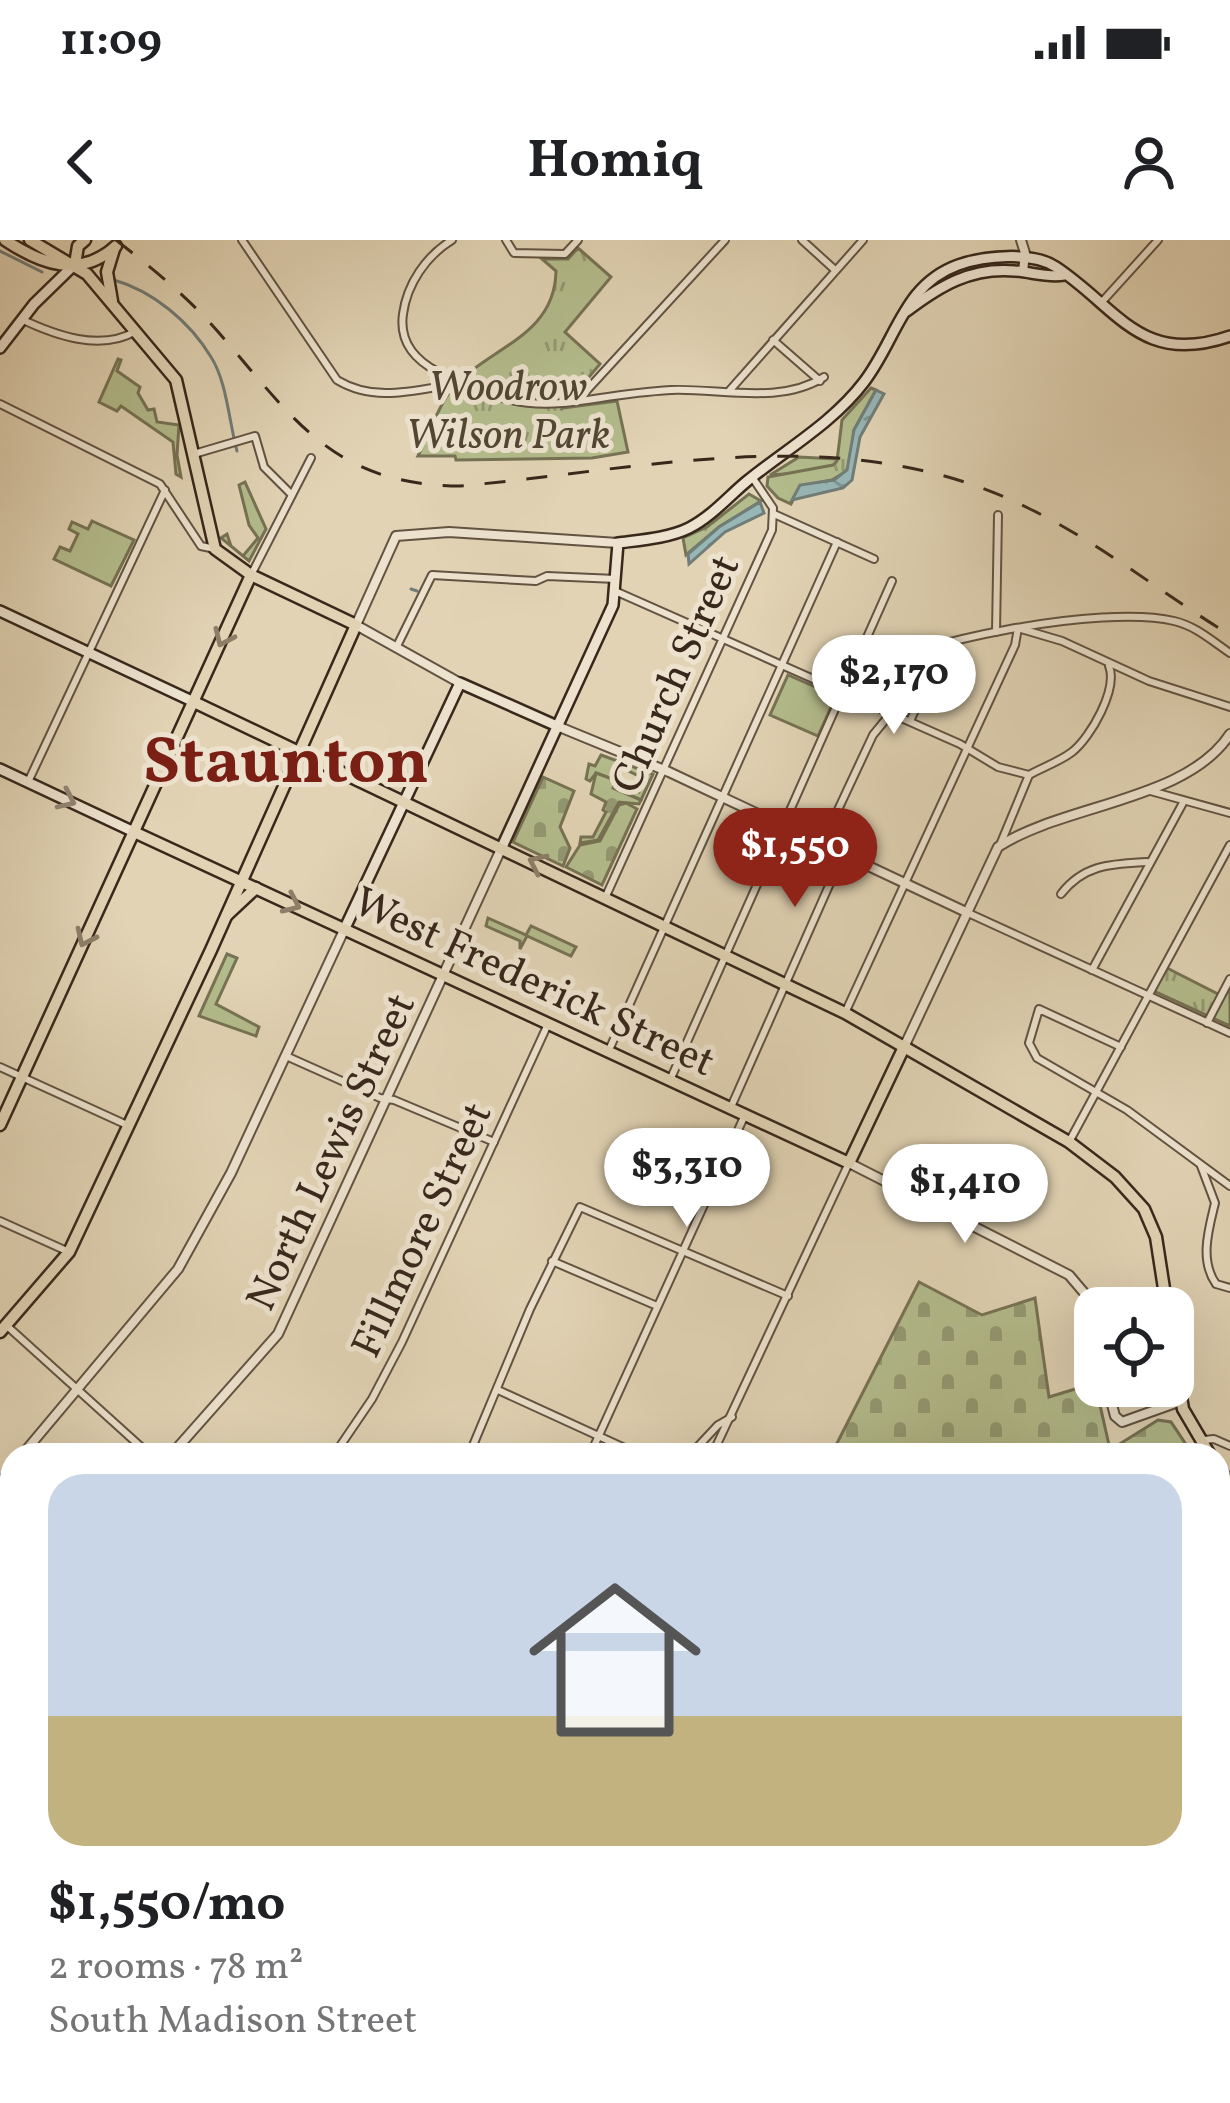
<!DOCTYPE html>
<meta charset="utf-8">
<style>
:root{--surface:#fff;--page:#f6f6f6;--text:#202124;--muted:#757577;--accent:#8f2418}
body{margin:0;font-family:Vollkorn,serif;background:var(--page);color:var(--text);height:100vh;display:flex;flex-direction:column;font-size:45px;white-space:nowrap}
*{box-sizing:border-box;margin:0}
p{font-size:39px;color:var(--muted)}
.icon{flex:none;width:66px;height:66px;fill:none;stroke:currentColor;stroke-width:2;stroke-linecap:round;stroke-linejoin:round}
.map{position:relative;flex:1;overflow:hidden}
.sheet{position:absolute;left:0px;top:1203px;width:1230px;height:660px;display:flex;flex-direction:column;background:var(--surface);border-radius:36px 36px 0 0;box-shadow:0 12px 48px #0002}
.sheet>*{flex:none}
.controls{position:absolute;left:1074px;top:1047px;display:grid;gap:24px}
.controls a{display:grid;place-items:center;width:120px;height:120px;border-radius:24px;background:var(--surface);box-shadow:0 12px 48px #0002;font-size:60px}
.price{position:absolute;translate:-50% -102px;padding:0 27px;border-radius:42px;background:#fff;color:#222;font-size:39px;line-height:78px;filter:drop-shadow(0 3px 6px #0008)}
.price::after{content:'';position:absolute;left:50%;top:72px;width:36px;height:27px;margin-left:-18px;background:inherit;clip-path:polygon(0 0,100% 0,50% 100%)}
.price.active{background:var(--accent);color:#fff}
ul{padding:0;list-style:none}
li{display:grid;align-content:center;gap:24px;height:636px;padding:0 48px}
li span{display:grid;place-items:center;height:372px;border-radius:36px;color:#555}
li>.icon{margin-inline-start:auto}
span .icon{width:216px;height:216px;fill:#fffc;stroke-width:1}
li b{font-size:51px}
.status{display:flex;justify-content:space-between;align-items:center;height:84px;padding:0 60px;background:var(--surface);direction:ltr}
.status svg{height:33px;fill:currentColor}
header{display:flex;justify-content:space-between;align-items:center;height:156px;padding:0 48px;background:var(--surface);font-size:54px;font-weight:700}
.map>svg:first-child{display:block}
.green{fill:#b3bc8c;stroke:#767254;stroke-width:3}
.cemetery{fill:url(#cemetery-stones);stroke:#767254;stroke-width:3}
.park{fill:url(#park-tufts);stroke:#767254;stroke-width:3}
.water{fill:url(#water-ripples);stroke:#717d78;stroke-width:3}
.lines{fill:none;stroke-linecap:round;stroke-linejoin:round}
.stream{stroke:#717d78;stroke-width:3}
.minor-casing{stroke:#625342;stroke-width:10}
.tertiary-casing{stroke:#625342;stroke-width:12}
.secondary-casing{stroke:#38281c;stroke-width:14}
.primary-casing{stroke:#38281c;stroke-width:15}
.minor{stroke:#ece2ce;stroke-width:6}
.tertiary{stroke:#ece2ce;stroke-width:8}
.secondary{stroke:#ece2ce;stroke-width:9}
.primary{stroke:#e1d3b4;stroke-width:10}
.rail{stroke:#38281c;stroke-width:3;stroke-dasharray:21 21;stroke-linecap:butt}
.oneway{stroke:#8c7e68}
.oneway2{stroke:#928575}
.labels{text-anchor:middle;stroke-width:10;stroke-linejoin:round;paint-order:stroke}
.park-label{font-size:42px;font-style:italic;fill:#514632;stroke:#ece2ce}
.street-label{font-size:42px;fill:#38281c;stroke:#ece2ce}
.town-label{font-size:66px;font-weight:bold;fill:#7a1f14;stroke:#ece2ce}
</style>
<div class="status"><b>11:09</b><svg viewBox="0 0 49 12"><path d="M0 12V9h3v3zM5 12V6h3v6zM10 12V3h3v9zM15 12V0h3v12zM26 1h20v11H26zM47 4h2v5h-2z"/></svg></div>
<header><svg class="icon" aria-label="back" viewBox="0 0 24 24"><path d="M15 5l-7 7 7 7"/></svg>Homiq<svg class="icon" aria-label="person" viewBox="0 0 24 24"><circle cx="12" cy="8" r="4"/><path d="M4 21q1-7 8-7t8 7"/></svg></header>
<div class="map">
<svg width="1230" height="1863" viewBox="0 0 1230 1863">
<defs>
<pattern id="cemetery-stones" width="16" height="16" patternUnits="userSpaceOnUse" patternTransform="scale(3)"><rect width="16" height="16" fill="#b3bc8c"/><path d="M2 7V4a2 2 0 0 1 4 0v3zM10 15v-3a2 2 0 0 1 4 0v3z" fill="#939972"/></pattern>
<pattern id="park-tufts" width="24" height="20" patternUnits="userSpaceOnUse" patternTransform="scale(3)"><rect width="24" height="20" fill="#b3bc8c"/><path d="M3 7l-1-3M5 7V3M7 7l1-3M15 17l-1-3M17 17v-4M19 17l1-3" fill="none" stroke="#939972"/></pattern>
<pattern id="water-ripples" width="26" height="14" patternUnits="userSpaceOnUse" patternTransform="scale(3)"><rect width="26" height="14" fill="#97b6b6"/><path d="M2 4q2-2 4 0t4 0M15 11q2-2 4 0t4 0" fill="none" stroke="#7c9493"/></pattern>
</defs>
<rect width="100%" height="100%" fill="#e1d3b4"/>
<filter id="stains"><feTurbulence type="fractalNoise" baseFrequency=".00167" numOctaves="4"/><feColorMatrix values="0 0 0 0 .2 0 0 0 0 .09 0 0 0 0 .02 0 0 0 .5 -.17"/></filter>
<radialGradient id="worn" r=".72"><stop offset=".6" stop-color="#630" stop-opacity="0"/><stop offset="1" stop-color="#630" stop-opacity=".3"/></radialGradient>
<g class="green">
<path d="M118,119L121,120L117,131L140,147L138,153L148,170L154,169L157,182L179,185L177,215L181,237L176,234L173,202L121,166L117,171L99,162Z"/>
<path d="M799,217L836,219L847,230L770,235Z"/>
<path d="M245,242L266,289L249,321L221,298L227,294L231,306L243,316L258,298L249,285L239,245Z"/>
<path d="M92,281L134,300L111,346L54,319L60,307L70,311L78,294L69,289L72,282L88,289Z"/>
<path d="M788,435L836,456L818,496L770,475Z"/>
<path d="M601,515L653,534L641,560L613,548L620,541L639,552L645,539L624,529L618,532L615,540L596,533L590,541L586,539L589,524L595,526Z"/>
<path d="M488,678L526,695L531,686L576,707L571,716L527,696L520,709V701L486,686Z"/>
<path d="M227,714L237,718L216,764L259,787L256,796L199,776Z"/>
</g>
<g class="cemetery">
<path d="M596,533L615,540L613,548L641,560L639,564L619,562L598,600L580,603L581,597H593L606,572L603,570L606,562L591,554Z"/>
<path d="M543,537L574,551L560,587L570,608L563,626L513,602Z"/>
<path d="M626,563L637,569L602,645L566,627L580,605L600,601L619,565Z"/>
<path d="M919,1042L982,1075L1035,1058L1049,1157L1095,1143L1109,1205L1093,1215H831Z"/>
<path d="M1158,1180L1171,1182L1193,1215H1102Z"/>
<path d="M1218,1251L1230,1269V1720L1218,1728Z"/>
</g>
<g class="park">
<path d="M578,8L611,37L565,92L600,124L563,168L617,161L628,212L592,218L456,220L455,216H418C430,193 440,159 459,141C496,106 555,93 556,31L542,19H568Z"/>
<path d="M871,148L876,150L854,190L850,225L845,232L832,240L800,246L791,264L778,258L767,246L768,237L833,225L837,221L842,180Z"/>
<path d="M749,254L761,261L719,287L686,315L683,298L707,287Z"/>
<path d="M1167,728L1224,757L1230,748V786L1154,751Z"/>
<path d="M168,1851H302L311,1863H143Z"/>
</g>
<g class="water">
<path d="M876,150L884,154L860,197L852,240L843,248L792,260L800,245L834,240L847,230L854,190Z"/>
<path d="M760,262L764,273L725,292L689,324L688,314L719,287Z"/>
</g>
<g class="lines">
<g class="stream">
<path d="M0,11L42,32"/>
<path d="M114,40C153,51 190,82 211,117C227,142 229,182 237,211"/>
<path d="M411,349L417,351"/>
</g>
<g class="minor-casing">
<g id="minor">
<path d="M242,0L337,140C375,163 415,150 456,144"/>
<path d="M452,0C426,16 407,44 403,74C399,102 415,120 438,132C543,186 565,156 671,150C720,148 780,165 824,137"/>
<path d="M506,0L514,13L565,14L578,0"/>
<path d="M802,0L835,30"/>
<path d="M1101,63L1158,0"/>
<path d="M21,79C55,95 100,112 136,91"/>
<path d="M773,100L820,141"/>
<path d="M730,150L863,0"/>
<path d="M577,161L725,0"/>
<path d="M0,164L160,244L201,306L215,309"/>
<path d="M194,214L255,196L264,227L291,254"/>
<path d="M774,274L874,319"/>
<path d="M251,335L311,218"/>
<path d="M615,351L960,504L998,527L1029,535"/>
<path d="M996,392L998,275"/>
<path d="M397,406L432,335L536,341L547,336L616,339"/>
<path d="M850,438C913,401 1103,364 1174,381C1196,386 1212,401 1230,413"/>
<path d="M910,481L940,417L941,406"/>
<path d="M28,542L165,250"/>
<path d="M1147,550L1230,573"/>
<path d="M822,604L873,495L891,473"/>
<path d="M1000,605L1029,535C1043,527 1059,522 1072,512C1091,497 1118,449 1109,426"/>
<path d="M1061,654C1084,624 1112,624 1147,622"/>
<path d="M606,656L772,290L773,268L752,237"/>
<path d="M966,672L1230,793"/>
<path d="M1092,730L1184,561"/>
<path d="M845,773L1015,405L1018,388L1062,401L1149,441L1230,467"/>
<path d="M1207,783L1230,739"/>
<path d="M1121,807L1039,769L1029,803L1037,818L1127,870L1230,946"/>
<path d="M609,810L837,302"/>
<path d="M286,816L380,858L394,860L494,902"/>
<path d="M0,827L127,885"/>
<path d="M671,838L892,341"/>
<path d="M731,867L843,614"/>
<path d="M1069,902L1230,605"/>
<path d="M1201,926L1215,963C1209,988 1199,1020 1216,1044L1230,1048"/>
<path d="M0,981L69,1012"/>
<path d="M552,1021L657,1066"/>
<path d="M6,1085L150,1215"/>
<path d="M498,1150L640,1215"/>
<path d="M1204,1200L1214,1199L1230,1206"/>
<path d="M334,1215L372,1159L402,1102L548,784"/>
<path d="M469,1215L530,1069L580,967L788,1056"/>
<path d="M590,1215L744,877"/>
<path d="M690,1215L718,1185L732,1177"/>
<path d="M712,1215L848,925"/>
<path d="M0,1525L12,1516"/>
<path d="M0,1600L12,1593"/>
<path d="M0,1772L12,1804"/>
<path d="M30,1851L35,1863"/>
<path d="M576,1851L577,1863"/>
<path d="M796,1851V1863"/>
<path d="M1181,1851L1190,1863"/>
</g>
</g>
<g class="tertiary-casing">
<g id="tertiary">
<path d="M1021,0L1025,13L1023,32"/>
<path d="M460,443L356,385L396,296L449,292L618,303"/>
<path d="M557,486L669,532L966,672"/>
<path d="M905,805L998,607C1063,564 1187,561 1230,494"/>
<path d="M849,923L1069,1035L1086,1055L1095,1088"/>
<path d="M1107,1146L1115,1176L1122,1182L1181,1161"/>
<path d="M22,1215L178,1029L231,933L345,688"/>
<path d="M171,1215L278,1094L502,607"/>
<path d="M0,1243L12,1228"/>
<path d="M0,1402L12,1388"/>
<path d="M1218,1741L1230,1733"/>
<path d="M318,1851L327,1863"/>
<path d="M1049,1863L1066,1851"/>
</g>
</g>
<g class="secondary-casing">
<g id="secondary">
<path d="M907,71C940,46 971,27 1015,31C1031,32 1048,38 1064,35"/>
<path d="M0,108L34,64L75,24"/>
<path d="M0,371L194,462"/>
<path d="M0,529L134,592"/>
<path d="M502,607L613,365L618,303C641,300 669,298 689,288C711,277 728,257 746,242C785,210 833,183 864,142C897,99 903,45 958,25C984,16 1032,11 1056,27C1118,68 1141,127 1230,96"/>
<path d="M345,688L460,443L557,486"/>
</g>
</g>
<g class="primary-casing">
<g id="primary">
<path d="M5,0C41,24 80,39 116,6"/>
<path d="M75,24L78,6L85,0"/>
<path d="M112,61L107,32L114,9"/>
<path d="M194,462L845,773L1069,902L1115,937L1144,969L1156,997L1167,1068"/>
<path d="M134,592L849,923L905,805"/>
<path d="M227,675L256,648"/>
<path d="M0,885L251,335"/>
<path d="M0,1092L69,1012L211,710L356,385L251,335L215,309L176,140L87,34L30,0"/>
<path d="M1173,1107L1183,1169L1210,1215"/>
<path d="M1218,1227L1230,1245"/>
<path d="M0,1406L12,1421"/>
<path d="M120,1863L147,1851"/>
</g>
</g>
<use href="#minor" class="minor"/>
<use href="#tertiary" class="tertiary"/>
<use href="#secondary" class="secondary"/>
<use href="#primary" class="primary"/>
<path class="rail" d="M116,0C153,29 189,58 220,94C294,179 333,245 460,246C650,229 848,178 1028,268C1100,303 1163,354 1230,395"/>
</g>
<defs><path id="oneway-chevron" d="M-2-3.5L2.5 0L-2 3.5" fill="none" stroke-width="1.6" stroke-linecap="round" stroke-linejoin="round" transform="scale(3)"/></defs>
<g class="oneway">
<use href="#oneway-chevron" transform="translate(223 398) rotate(114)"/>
<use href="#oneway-chevron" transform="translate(537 623) rotate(-155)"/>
<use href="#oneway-chevron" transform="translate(292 664) rotate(24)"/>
<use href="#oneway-chevron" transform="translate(85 698) rotate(115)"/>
</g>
<use class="oneway2" href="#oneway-chevron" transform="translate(67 560) rotate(25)"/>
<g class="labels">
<g class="park-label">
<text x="508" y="160">Woodrow<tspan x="508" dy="48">Wilson Park</tspan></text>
</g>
<g class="street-label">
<text transform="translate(674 433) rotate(-66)" y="15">Church Street</text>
<text transform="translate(535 740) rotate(25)" y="15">West Frederick Street</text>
<text transform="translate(329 911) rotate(-65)" y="15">North Lewis Street</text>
<text transform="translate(420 989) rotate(-65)" y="15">Fillmore Street</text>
</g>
<g class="town-label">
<text x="286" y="542">Staunton</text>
</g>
</g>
<rect width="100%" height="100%" filter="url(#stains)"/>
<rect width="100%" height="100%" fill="url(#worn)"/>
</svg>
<div class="controls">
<a><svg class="icon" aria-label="locate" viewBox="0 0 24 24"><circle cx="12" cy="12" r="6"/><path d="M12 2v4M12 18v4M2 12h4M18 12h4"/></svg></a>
</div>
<b class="price" style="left:894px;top:497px">$2,170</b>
<b class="price active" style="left:795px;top:670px">$1,550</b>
<b class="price" style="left:687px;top:990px">$3,310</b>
<b class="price" style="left:965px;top:1006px">$1,410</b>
<section class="sheet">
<ul>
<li><span style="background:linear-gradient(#c9d6e8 65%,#c2b280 0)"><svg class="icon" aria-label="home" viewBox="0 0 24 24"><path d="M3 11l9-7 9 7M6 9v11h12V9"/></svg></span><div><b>$1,550/mo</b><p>2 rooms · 78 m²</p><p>South Madison Street</p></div></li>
</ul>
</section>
</div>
